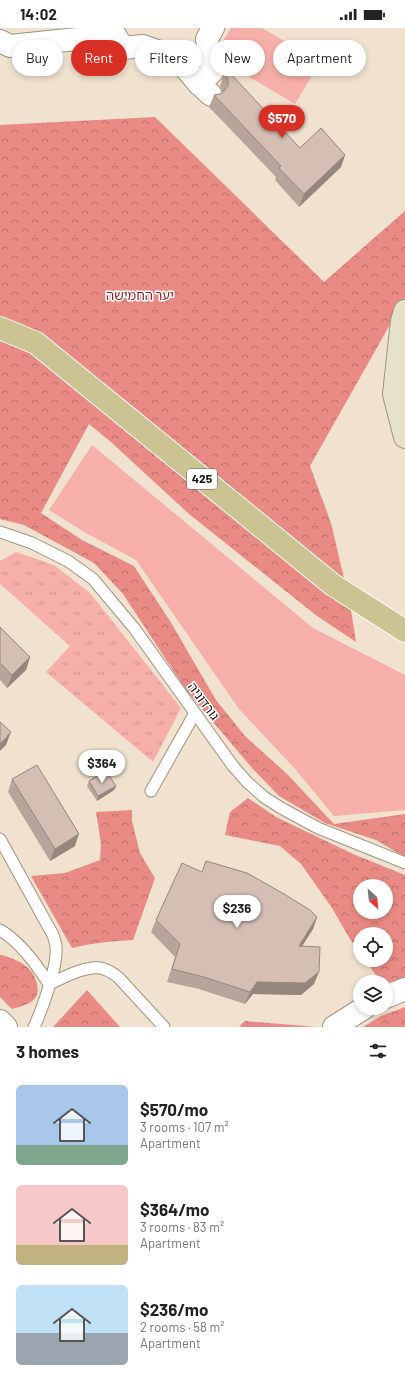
<!DOCTYPE html>
<meta charset="utf-8">
<style>
:root{--surface:#fff;--page:#f6f6f6;--text:#222;--muted:#767676;--accent:#d93025}
body{margin:0;font-family:Barlow,"Noto Sans Hebrew",sans-serif;background:var(--page);color:var(--text);height:100vh;display:flex;flex-direction:column;font-size:15px;white-space:nowrap}
*{box-sizing:border-box;margin:0}
p{font-size:13px;color:var(--muted)}
.icon{flex:none;width:22px;height:22px;fill:none;stroke:currentColor;stroke-width:2;stroke-linecap:round;stroke-linejoin:round}
.map{position:relative;height:999px;overflow:hidden}
.drawer{display:flex;flex-direction:column;background:var(--surface);flex:1}
.drawer>*{flex:none}
.guide{position:absolute;left:12px;top:12px;width:381px;height:36px;display:flex;gap:8px}
.needle{width:26px;rotate:153deg}
.buttons{position:absolute;left:353px;top:851px;display:grid;gap:8px}
.buttons a{display:grid;place-items:center;width:40px;height:40px;border-radius:50%;background:var(--surface);box-shadow:0 2px 6px #0003;font-size:20px}
.price{position:absolute;translate:-50% -34px;padding:0 9px;border-radius:14px;background:#fff;color:#222;font-size:13px;line-height:26px;filter:drop-shadow(0 1px 2px #0008)}
.price::after{content:'';position:absolute;left:50%;top:24px;width:12px;height:9px;margin-left:-6px;background:inherit;clip-path:polygon(0 0,100% 0,50% 100%)}
.price.selected{background:var(--accent);color:#fff}
ul{padding:0;list-style:none}
li{display:flex;align-items:center;gap:12px;height:100px;padding:0 16px}
li span{display:grid;place-items:center;flex:none;width:112px;height:80px;border-radius:6px;color:#555}
li>.icon{margin-inline-start:auto}
span .icon{width:48px;height:48px;fill:#fffc;stroke-width:1}
li b{font-size:17px}
h2{display:flex;justify-content:space-between;align-items:center;height:48px;padding:0 16px;font-size:17px}
.chip{padding:0 14px;border-radius:18px;background:var(--surface);box-shadow:0 2px 6px #0003;font-size:14px;line-height:36px}
.chip.selected{background:var(--accent);color:#fff}
.status{display:flex;justify-content:space-between;align-items:center;height:28px;padding:0 20px;background:var(--surface);direction:ltr}
.status svg{height:11px;fill:currentColor}
.map>svg:first-child{display:block}
.grass{fill:#f7afa9}
.forest{fill:url(#forest-crowns);fill-rule:evenodd}
.park{fill:url(#park-tufts)}
.lines{fill:none;stroke-linecap:round;stroke-linejoin:round}
.lane-casing{stroke:#a09382;stroke-width:13}
.street-casing{stroke:#a09382;stroke-width:24}
.secondary-casing{stroke:#a09382;stroke-width:24}
.primary-casing{stroke:#fff;stroke-width:24}
.lane{stroke:#fff;stroke-width:11}
.street{stroke:#fff;stroke-width:22}
.secondary{stroke:#e6e1c9;stroke-width:22}
.primary{stroke:#ccc392;stroke-width:22}
.wall{fill:#b7a49b}
.shaded-wall{fill:#95867e}
.building{fill:#d5bfb4;stroke:#95867e}
.labels{text-anchor:middle;stroke-width:3;stroke-linejoin:round;paint-order:stroke}
.shield{fill:#fff;stroke:#5d5a56;stroke-width:1}
.shield-label{font-size:12px;font-weight:bold;fill:#18130d}
.park-label{font-size:13px;fill:#912225;stroke:#fff}
.street-label{font-size:13px;fill:#18130d;stroke:#fff}
</style>
<div class="status"><b>14:02</b><svg viewBox="0 0 49 12"><path d="M0 12V9h3v3zM5 12V6h3v6zM10 12V3h3v9zM15 12V0h3v12zM26 1h20v11H26zM47 4h2v5h-2z"/></svg></div>
<div class="map">
<svg width="405" height="999" viewBox="0 0 405 999">
<defs>
<pattern id="forest-crowns" width="20" height="18" patternUnits="userSpaceOnUse"><rect width="20" height="18" fill="#e98b84"/><path d="M2 6a3 3 0 1 1 6 0M12 15a3 3 0 1 1 6 0" fill="none" stroke="#bc706a"/></pattern>
<pattern id="park-tufts" width="24" height="20" patternUnits="userSpaceOnUse"><rect width="24" height="20" fill="#f7afa9"/><path d="M3 7l-1-3M5 7V3M7 7l1-3M15 17l-1-3M17 17v-4M19 17l1-3" fill="none" stroke="#d39690"/></pattern>
</defs>
<rect width="100%" height="100%" fill="#f0e2cf"/>
<g class="grass">
<path d="M231,0H262L320,34L295,76L214,28Z"/>
<path d="M92,417L313,600L405,647V782L334,788L295,741L239,681L136,532L86,505L49,482Z"/>
</g>
<g class="forest">
<path d="M155,89L324,254L405,183V270L310,438L331,495L350,576L356,614L317,588L189,486L112,415L89,396L41,485L82,512L134,538L170,593L216,672L245,708L287,746L334,796L405,786V829L376,812L325,795L279,768L252,740L186,662L123,566L94,535L24,497L0,491V97Z"/>
<path d="M248,770L276,789L353,826L405,847V950L386,955V954H381L365,932H386V906H360V925L350,911L332,880L301,836L280,818L225,807L230,784ZM360,858H386V884H360Z"/>
<path d="M132,782V793L140,825L155,850L133,912C112,913 93,915 72,920L31,848L65,845L100,832L101,816L96,784Z"/>
<path d="M0,927H2C12,930 23,934 30,942C33,945 36,951 37,956C41,974 26,977 12,981L0,969Z"/>
<path d="M87,962L120,999H53Z"/>
<path d="M405,979V999H363L381,988Z"/>
<path d="M245,993L317,999H239Z"/>
</g>
<path class="park" d="M16,524L54,537L90,565L181,680L153,734L46,644L70,618L0,556V533Z"/>
<g class="lines">
<g class="lane-casing">
<g id="lane">
<path d="M0,504L32,515L68,533L93,551L134,600L233,738L247,754L264,769L281,780L318,800L405,835"/>
<path d="M151,763L195,685"/>
<path d="M0,811L53,907C54,911 56,915 56,919C58,937 42,982 34,999"/>
<path d="M0,902C19,913 37,937 49,956C63,950 84,938 100,940C107,941 113,945 119,950L164,999"/>
</g>
</g>
<g class="street-casing">
<g id="street">
<path d="M0,13L10,18L115,7L123,20L143,18L177,30L199,56L211,67"/>
<path d="M199,56L212,44L207,11L213,0"/>
<path d="M386,969L405,961"/>
<path d="M0,993L6,999"/>
<path d="M334,999L364,980"/>
</g>
</g>
<g class="secondary-casing">
<path id="secondary" d="M405,283L402,293L394,366L405,409"/>
</g>
<g class="primary-casing">
<path id="primary" d="M0,300L36,315L333,557L405,603"/>
</g>
<use href="#lane" class="lane"/>
<use href="#street" class="street"/>
<use href="#secondary" class="secondary"/>
<use href="#primary" class="primary"/>
</g>
<g class="wall">
<path d="M224,46L300,120L345,127L341,139L299,179L275,152L276,149L209,79L214,67L220,66L223,64L220,58Z"/>
<path d="M0,599L30,629L26,642L7,660L0,652Z"/>
<path d="M12,751L75,818L50,833L8,764Z"/>
<path d="M89,753L116,758L114,762L97,773L87,758Z"/>
<path d="M206,833L317,889L313,901L302,918L314,956L301,967L253,966L245,976L199,961L167,954L175,929L151,904L156,892L202,844Z"/>
</g>
<g class="shaded-wall">
<path d="M345,127L341,139L299,179L304,166Z"/>
<path d="M30,629L26,642L7,660L12,647Z"/>
<path d="M11,704L6,717L0,723V716Z"/>
<path d="M116,758L114,762L97,773L98,768Z"/>
<path d="M79,806L75,818L50,833L55,821Z"/>
<path d="M317,889L313,901L294,931L299,918Z"/>
<path d="M319,944L314,956L301,967L253,966L245,976L250,964L257,954Z"/>
</g>
<g class="building">
<path d="M228,43L300,120L321,100L345,127L304,166L279,140L281,138L214,67L220,66L224,63L228,58V51L224,46Z"/>
<path d="M0,599L30,629L12,647L0,635Z"/>
<path d="M0,694L11,704L0,716Z"/>
<path d="M37,737L79,806L55,821L12,751Z"/>
<path d="M106,743L116,758L98,768L89,753Z"/>
<path d="M206,833L247,845L284,866L310,882L317,889L299,918L320,919L319,944L305,955L257,954L250,964L204,949L172,941L180,916L156,892L182,835L202,844Z"/>
</g>
<g class="labels">
<rect class="shield" x="187" y="441" width="30" height="20" rx="3"/>
<g class="shield-label">
<text x="202" y="455">425</text>
</g>
<g class="park-label">
<text x="140" y="272">יער החמישה</text>
</g>
<g class="street-label">
<text transform="translate(204 673) rotate(54)" y="5">גורדוניה</text>
</g>
</g>
</svg>
<div class="buttons">
<a><svg class="needle" viewBox="-14 -14 28 28"><path d="M0-13l5 13h-10z" fill="#e53935"/><path d="M0 13l5-13h-10z" fill="#767676"/></svg></a>
<a><svg class="icon" aria-label="locate" viewBox="0 0 24 24"><circle cx="12" cy="12" r="6"/><path d="M12 2v4M12 18v4M2 12h4M18 12h4"/></svg></a>
<a><svg class="icon" aria-label="layers" viewBox="0 0 24 24"><path d="M12 4l9 5-9 5-9-5zM3 14l9 5 9-5"/></svg></a>
</div>
<b class="price selected" style="left:282px;top:111px">$570</b>
<b class="price" style="left:102px;top:756px">$364</b>
<b class="price" style="left:237px;top:901px">$236</b>
<div class="guide">
<a class="chip">Buy</a>
<a class="chip selected">Rent</a>
<a class="chip">Filters</a>
<a class="chip">New</a>
<a class="chip">Apartment</a>
</div>
</div>
<section class="drawer">
<h2>3 homes<svg class="icon" aria-label="filters" viewBox="0 0 24 24"><path d="M4 7h16M4 17h16"/><circle cx="9" cy="7" r="2"/><circle cx="15" cy="17" r="2"/></svg></h2>
<ul>
<li><span style="background:linear-gradient(#a9c7e8 75%,#7fa58c 0)"><svg class="icon" aria-label="home" viewBox="0 0 24 24"><path d="M3 11l9-7 9 7M6 9v11h12V9"/></svg></span><div><b>$570/mo</b><p>3 rooms · 107 m²</p><p>Apartment</p></div></li>
<li><span style="background:linear-gradient(#f6c9c9 75%,#c2b280 0)"><svg class="icon" aria-label="home" viewBox="0 0 24 24"><path d="M3 11l9-7 9 7M6 9v11h12V9"/></svg></span><div><b>$364/mo</b><p>3 rooms · 83 m²</p><p>Apartment</p></div></li>
<li><span style="background:linear-gradient(#bfe0f5 60%,#9aa5b1 0)"><svg class="icon" aria-label="home" viewBox="0 0 24 24"><path d="M3 11l9-7 9 7M6 9v11h12V9"/></svg></span><div><b>$236/mo</b><p>2 rooms · 58 m²</p><p>Apartment</p></div></li>
</ul>
</section>
